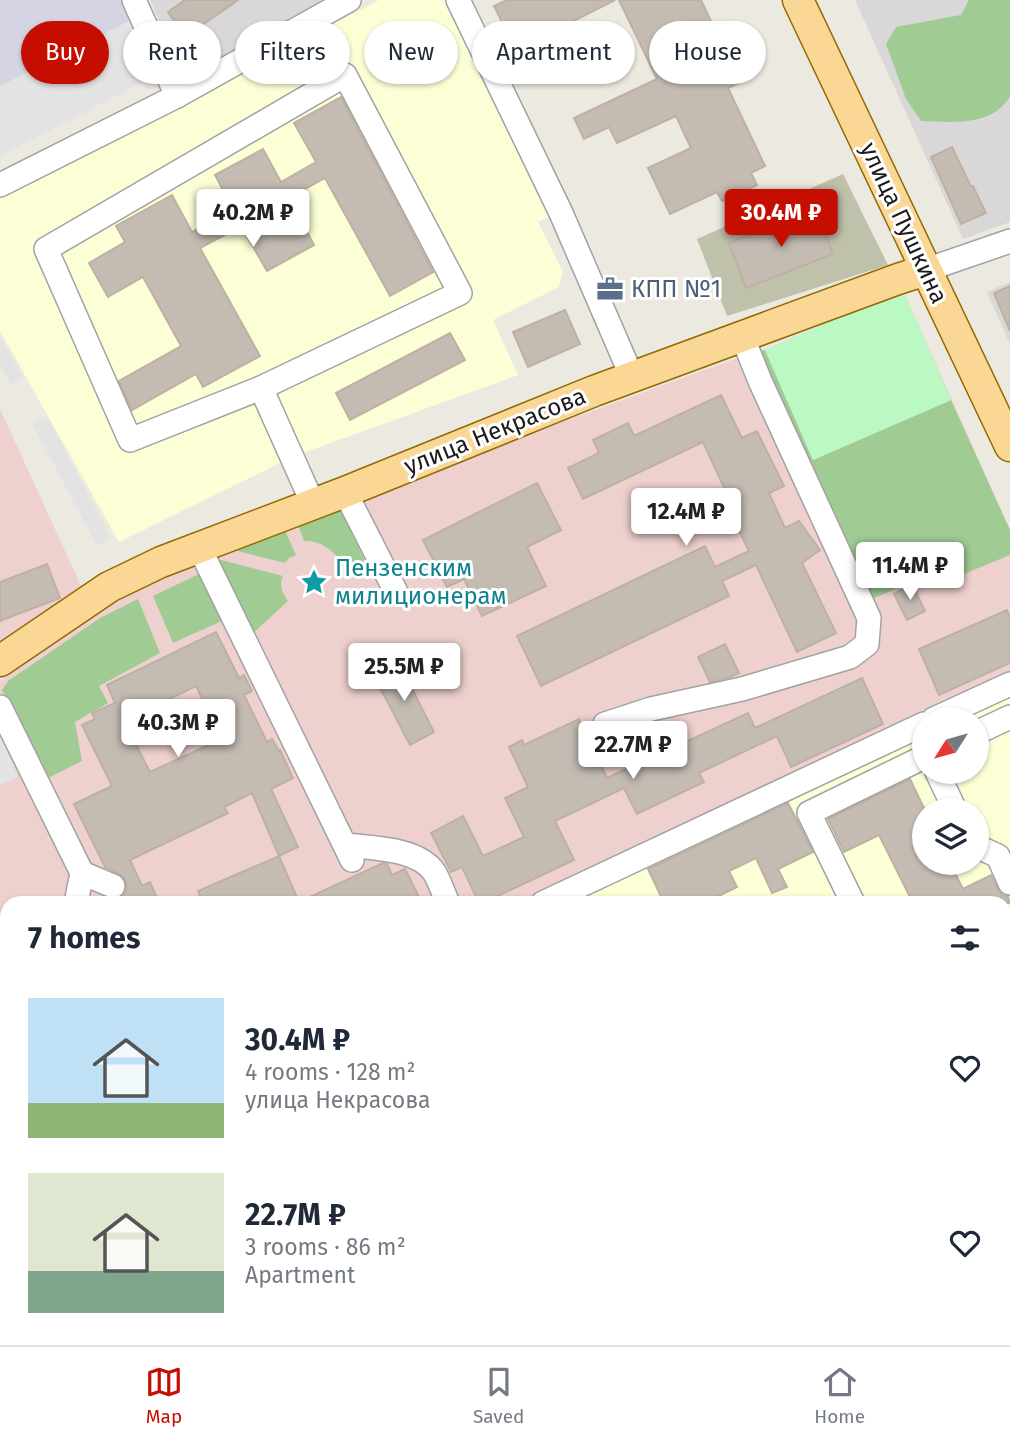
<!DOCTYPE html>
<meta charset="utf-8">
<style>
:root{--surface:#fff;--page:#f6f6f7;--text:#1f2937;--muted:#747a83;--line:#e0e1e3;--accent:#c50e00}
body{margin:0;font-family:"Fira Sans",sans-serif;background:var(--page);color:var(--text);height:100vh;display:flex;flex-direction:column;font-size:26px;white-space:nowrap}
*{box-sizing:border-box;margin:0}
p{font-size:23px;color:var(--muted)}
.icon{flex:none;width:38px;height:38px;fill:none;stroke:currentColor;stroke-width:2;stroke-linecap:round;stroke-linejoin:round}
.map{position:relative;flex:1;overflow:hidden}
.details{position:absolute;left:0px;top:896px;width:1012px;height:450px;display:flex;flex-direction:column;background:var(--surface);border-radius:21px 21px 0 0;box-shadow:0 2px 5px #0004}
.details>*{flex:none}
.top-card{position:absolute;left:21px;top:21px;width:970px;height:63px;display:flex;gap:14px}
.needle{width:46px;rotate:233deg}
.controls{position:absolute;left:912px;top:707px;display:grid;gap:14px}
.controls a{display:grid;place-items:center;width:77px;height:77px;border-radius:50%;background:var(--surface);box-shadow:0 2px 5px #0004;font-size:35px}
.price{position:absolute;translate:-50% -60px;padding:0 16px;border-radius:7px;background:#fff;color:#222;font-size:23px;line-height:46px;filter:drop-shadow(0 2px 4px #0008)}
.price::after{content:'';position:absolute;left:50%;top:42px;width:21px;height:16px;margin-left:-10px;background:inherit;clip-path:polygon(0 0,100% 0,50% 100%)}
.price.current{background:var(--accent);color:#fff}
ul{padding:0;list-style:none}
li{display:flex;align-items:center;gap:21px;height:175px;padding:0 28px}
li span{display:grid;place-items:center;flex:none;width:196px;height:140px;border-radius:0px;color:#555}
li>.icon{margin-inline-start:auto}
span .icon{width:84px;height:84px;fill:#fffc;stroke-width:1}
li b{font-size:30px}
h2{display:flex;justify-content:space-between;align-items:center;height:84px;padding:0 28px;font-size:30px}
.pill{padding:0 24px;border-radius:32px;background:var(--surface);box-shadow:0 2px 5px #0004;font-size:24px;line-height:63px}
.pill.current{background:var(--accent);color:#fff}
.tab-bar{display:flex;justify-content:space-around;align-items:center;height:98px;border-top:2px solid var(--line);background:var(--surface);font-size:19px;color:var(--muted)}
.tab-bar a{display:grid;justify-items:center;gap:4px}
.tab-bar .current{color:var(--accent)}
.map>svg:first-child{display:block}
.residential{fill:#d9d7d7}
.commercial{fill:#eed1ce}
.education{fill:#fcffd6;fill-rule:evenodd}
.construction{fill:#bfc1ab}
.forest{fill:#a0cc94}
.park{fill:#baf9c4}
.parking{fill:#e3e3e3}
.plaza{fill:#d5d4e2}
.building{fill:#c4bcb3;stroke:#beb0a2;stroke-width:2;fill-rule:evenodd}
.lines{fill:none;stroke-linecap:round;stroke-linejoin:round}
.minor-casing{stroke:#a2a2a2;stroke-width:26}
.major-casing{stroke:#916b00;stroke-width:33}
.minor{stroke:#fff;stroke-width:23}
.major{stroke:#fbd796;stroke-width:30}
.labels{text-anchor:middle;stroke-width:6;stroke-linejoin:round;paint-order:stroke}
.street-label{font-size:24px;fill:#1b1b1b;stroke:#fff}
.service-label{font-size:24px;fill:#4e5e75;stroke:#fff;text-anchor:start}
.culture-label{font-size:24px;fill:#0d838f;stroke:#fff;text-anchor:start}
</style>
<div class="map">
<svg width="1010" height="1345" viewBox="0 0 1010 1345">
<rect width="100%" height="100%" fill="#ece9e0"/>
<g class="residential">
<path d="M150,0H324L186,81Z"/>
<path d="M855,0H1010V222L963,239Z"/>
<path d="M1010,282V344L987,292Z"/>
</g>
<g class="commercial">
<path d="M903,290L1010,530V674L519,903H7V1197L0,1199V681L98,611L218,546L338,504L751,353L765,350Z"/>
<path d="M0,409L83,590L0,644Z"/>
<path d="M7,1220V1339H593L594,1345H0V1223Z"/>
</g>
<g class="education">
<path d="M379,0H449L553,215L538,222L563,272L559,287L493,320L518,375L292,457L119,542L0,331V199Z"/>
<path d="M1010,674V1345H759L750,1339H1004V903H519ZM924,719H976V772H924ZM924,810H976V863H924Z"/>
<path d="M593,1339H722L709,1345H594Z"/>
</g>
<path class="construction" d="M843,174L888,265L727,316L697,239Z"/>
<g class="forest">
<path d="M969,0H1010V96C993,127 952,122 921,121L906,99L886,44L896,27L961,15Z"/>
<path d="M765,350L813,460L951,400L1010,530V555L942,583L937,571L874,598L752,353Z"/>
<path d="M338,504L365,561L346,567C336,553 322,540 304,541L296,519Z"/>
<path d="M282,524L296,555L289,558L285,563L218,546Z"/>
<path d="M210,557L283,576C278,585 283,593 288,601L252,634Z"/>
<path d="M201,573L224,620L173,643L153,596Z"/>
<path d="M138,599L160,653L99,686L108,703L75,722L82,761L46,779L2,690L8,681L100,618Z"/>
</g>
<path class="park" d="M903,290L951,400L813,460L765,350Z"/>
<g class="parking">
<path d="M129,13L157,75L0,156V79Z"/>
<path d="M0,336L23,378L11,385L0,365Z"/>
<path d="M47,416L111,538L97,546L32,423Z"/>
<path d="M0,733L18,777L0,785Z"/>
</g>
<path class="plaza" d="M0,0H134L141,15L0,86Z"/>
<g class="building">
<path d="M185,0H238L185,37L168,12Z"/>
<path d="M507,0H615L516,50L494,6Z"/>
<path d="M619,0H701L724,49L729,47L738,64L734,66L741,82L728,88L765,166L751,173L757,185L722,201L717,192L670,214L648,168L691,148L676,116L617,143L609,127L584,139L574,118L657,79Z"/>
<path d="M341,97L433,272L390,296L325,178L289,198L314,245L267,271L241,226L200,248L260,356L203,387L196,374L132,410L119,381L181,346L143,277L108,297L89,263L125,242L116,226L172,195L192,232L233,209L215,175L263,149L281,182L316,162L294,123Z"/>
<path d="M952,147L971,187L973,186L986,213L961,224L931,157Z"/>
<path d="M815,209L833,254L746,288L729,243Z"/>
<path d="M1010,286V331L994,293Z"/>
<path d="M565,310L580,344L528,367L513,332Z"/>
<path d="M450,333L465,360L350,420L336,393Z"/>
<path d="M721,395L742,438L757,431L784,486L769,493L785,528L799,521L820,550L802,563L836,633L797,652L756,565L722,581L729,596L541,686L517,636L705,546L715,567L749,551L734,520L738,518L703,442L583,499L568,468L599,453L593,440L628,423L634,436Z"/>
<path d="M537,483L561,530L527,547L546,586L482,616L464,579L447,587L423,540Z"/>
<path d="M47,564L60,598L0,621V582Z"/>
<path d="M912,584L925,611L907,620L894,594Z"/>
<path d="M1007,610L1010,618V663L939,695L919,649Z"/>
<path d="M216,632L239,678L244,675L252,691L244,695L267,742L272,739L279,751L280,750L293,778L271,789L298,847L279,856L252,793L224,807L228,813L130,860L142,886L150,882L159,903H122L120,898L126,892L127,885L124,878L118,873L105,867L74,804L112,786L82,725L95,719L92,713L115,703L107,685ZM196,686L222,739L150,772L124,721Z"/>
<path d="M725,644L739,673L730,677L710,682L698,657Z"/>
<path d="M398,661L434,732L410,745L374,676Z"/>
<path d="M862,678L883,724L791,767L777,736L699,773L704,782L637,814L624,788L555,821L574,860L483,903H479L462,867L451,872L431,833L463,816L483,856L524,837L505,798L528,787L509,747L522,740L524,745L579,719L607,778L648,759L636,733L652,726L664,752L748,713L755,728Z"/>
<path d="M910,779L924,808V863H950L963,889L991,875L998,889L1002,895L1008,897L1010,903H913L879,835L844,852L828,819Z"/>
<path d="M788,803L813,852L778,869L787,887L772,893L756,858L729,871L737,887L704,903H664L648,869Z"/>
<path d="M279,856L299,902L383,863L387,864L392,875L405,869L422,903H203L198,891Z"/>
</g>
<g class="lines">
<g class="minor-casing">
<g id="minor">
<path d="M134,0L177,96"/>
<path d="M458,0L561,213L632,377"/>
<path d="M345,75L460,293L261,388L130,440L46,249Z"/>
<path d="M0,185L177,96L349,0"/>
<path d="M926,270L1010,241"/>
<path d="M261,388L313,504"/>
<path d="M345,492L395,590"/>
<path d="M199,547L352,860"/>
<path d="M0,707L82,873L76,903"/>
<path d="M934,719L1010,684"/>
<path d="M605,724L651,709L742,689L850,657L867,644L869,618L760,381L742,336"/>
<path d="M976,733L1010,717"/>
<path d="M937,772L955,810"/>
<path d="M345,845C371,848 418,848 434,872C440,881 443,893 448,903"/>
<path d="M976,846L998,856L1010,883"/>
<path d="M82,873L113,886"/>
<path d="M543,903L924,724"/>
<path d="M853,903L809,813L924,757"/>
<path d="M1004,1099L1010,1097"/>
<path d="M1004,1202L1010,1203"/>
<path d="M0,1214L7,1211"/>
<path d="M378,1339L381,1345"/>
<path d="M568,1339L571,1345"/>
<path d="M603,1339L605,1345"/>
<path d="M822,1339L825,1345"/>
<path d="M318,1345L331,1339"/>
</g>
</g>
<g class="major-casing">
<g id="major">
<path d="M798,0L1010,446"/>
<path d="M0,661L109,587L161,562L345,492L594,391L898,279L926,270"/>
</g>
</g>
<use href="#minor" class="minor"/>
<use href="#major" class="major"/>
</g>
<defs>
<g id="office-bare" transform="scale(2.1)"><path d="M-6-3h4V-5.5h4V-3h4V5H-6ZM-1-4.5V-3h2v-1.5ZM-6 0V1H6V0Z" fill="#5c6f8a" stroke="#fff" stroke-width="2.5" paint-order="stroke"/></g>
<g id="sight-bare" transform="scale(2.1)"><path d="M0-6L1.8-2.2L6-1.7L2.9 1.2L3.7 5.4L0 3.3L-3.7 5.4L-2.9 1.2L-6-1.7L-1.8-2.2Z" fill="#0f9aa8" stroke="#fff" stroke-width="2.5" paint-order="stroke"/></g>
</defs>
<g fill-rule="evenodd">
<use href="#office-bare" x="610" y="289"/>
<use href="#sight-bare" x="314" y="582"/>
</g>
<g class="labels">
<g class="street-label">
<text transform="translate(904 223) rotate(65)" y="8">улица Пушкина</text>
<text transform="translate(495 431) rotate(-22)" y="8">улица Некрасова</text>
</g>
<g class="service-label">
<text x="631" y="297">КПП №1</text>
</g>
<g class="culture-label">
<text x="335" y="576">Пензенским<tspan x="335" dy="28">милиционерам</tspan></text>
</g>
</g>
</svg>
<div class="controls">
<a><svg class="needle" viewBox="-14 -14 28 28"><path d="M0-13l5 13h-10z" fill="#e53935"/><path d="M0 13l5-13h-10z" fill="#747a83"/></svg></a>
<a><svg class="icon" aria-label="layers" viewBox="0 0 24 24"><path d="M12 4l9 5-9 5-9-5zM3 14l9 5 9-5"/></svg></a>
</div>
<b class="price" style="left:253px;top:249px">40.2M ₽</b>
<b class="price current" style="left:781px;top:249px">30.4M ₽</b>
<b class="price" style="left:686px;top:548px">12.4M ₽</b>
<b class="price" style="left:910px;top:602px">11.4M ₽</b>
<b class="price" style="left:404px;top:703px">25.5M ₽</b>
<b class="price" style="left:178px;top:759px">40.3M ₽</b>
<b class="price" style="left:633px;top:781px">22.7M ₽</b>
<div class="top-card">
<a class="pill current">Buy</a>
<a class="pill">Rent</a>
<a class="pill">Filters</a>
<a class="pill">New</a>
<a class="pill">Apartment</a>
<a class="pill">House</a>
</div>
<section class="details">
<h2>7 homes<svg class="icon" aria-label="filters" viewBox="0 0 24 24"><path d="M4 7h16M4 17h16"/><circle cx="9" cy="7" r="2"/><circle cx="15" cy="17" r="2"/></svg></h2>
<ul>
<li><span style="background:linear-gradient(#bfe0f5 75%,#8fb573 0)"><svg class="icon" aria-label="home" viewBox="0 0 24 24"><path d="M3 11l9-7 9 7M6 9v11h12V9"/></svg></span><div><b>30.4M ₽</b><p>4 rooms · 128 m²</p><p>улица Некрасова</p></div><svg class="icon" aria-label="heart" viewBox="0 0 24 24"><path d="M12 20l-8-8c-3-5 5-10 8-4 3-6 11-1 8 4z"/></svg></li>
<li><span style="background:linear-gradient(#dfe7d0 70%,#7fa58c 0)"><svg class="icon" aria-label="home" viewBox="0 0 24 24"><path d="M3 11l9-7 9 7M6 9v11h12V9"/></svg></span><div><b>22.7M ₽</b><p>3 rooms · 86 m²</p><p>Apartment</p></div><svg class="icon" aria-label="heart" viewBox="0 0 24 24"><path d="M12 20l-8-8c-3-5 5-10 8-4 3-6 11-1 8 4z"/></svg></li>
</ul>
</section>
</div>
<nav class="tab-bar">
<a class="current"><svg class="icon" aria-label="map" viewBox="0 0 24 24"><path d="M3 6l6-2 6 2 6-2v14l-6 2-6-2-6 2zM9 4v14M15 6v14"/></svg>Map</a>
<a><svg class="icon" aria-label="saved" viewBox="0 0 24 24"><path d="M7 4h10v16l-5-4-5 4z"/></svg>Saved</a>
<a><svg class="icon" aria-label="home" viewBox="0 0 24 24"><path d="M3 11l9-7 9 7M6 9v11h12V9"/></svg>Home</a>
</nav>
